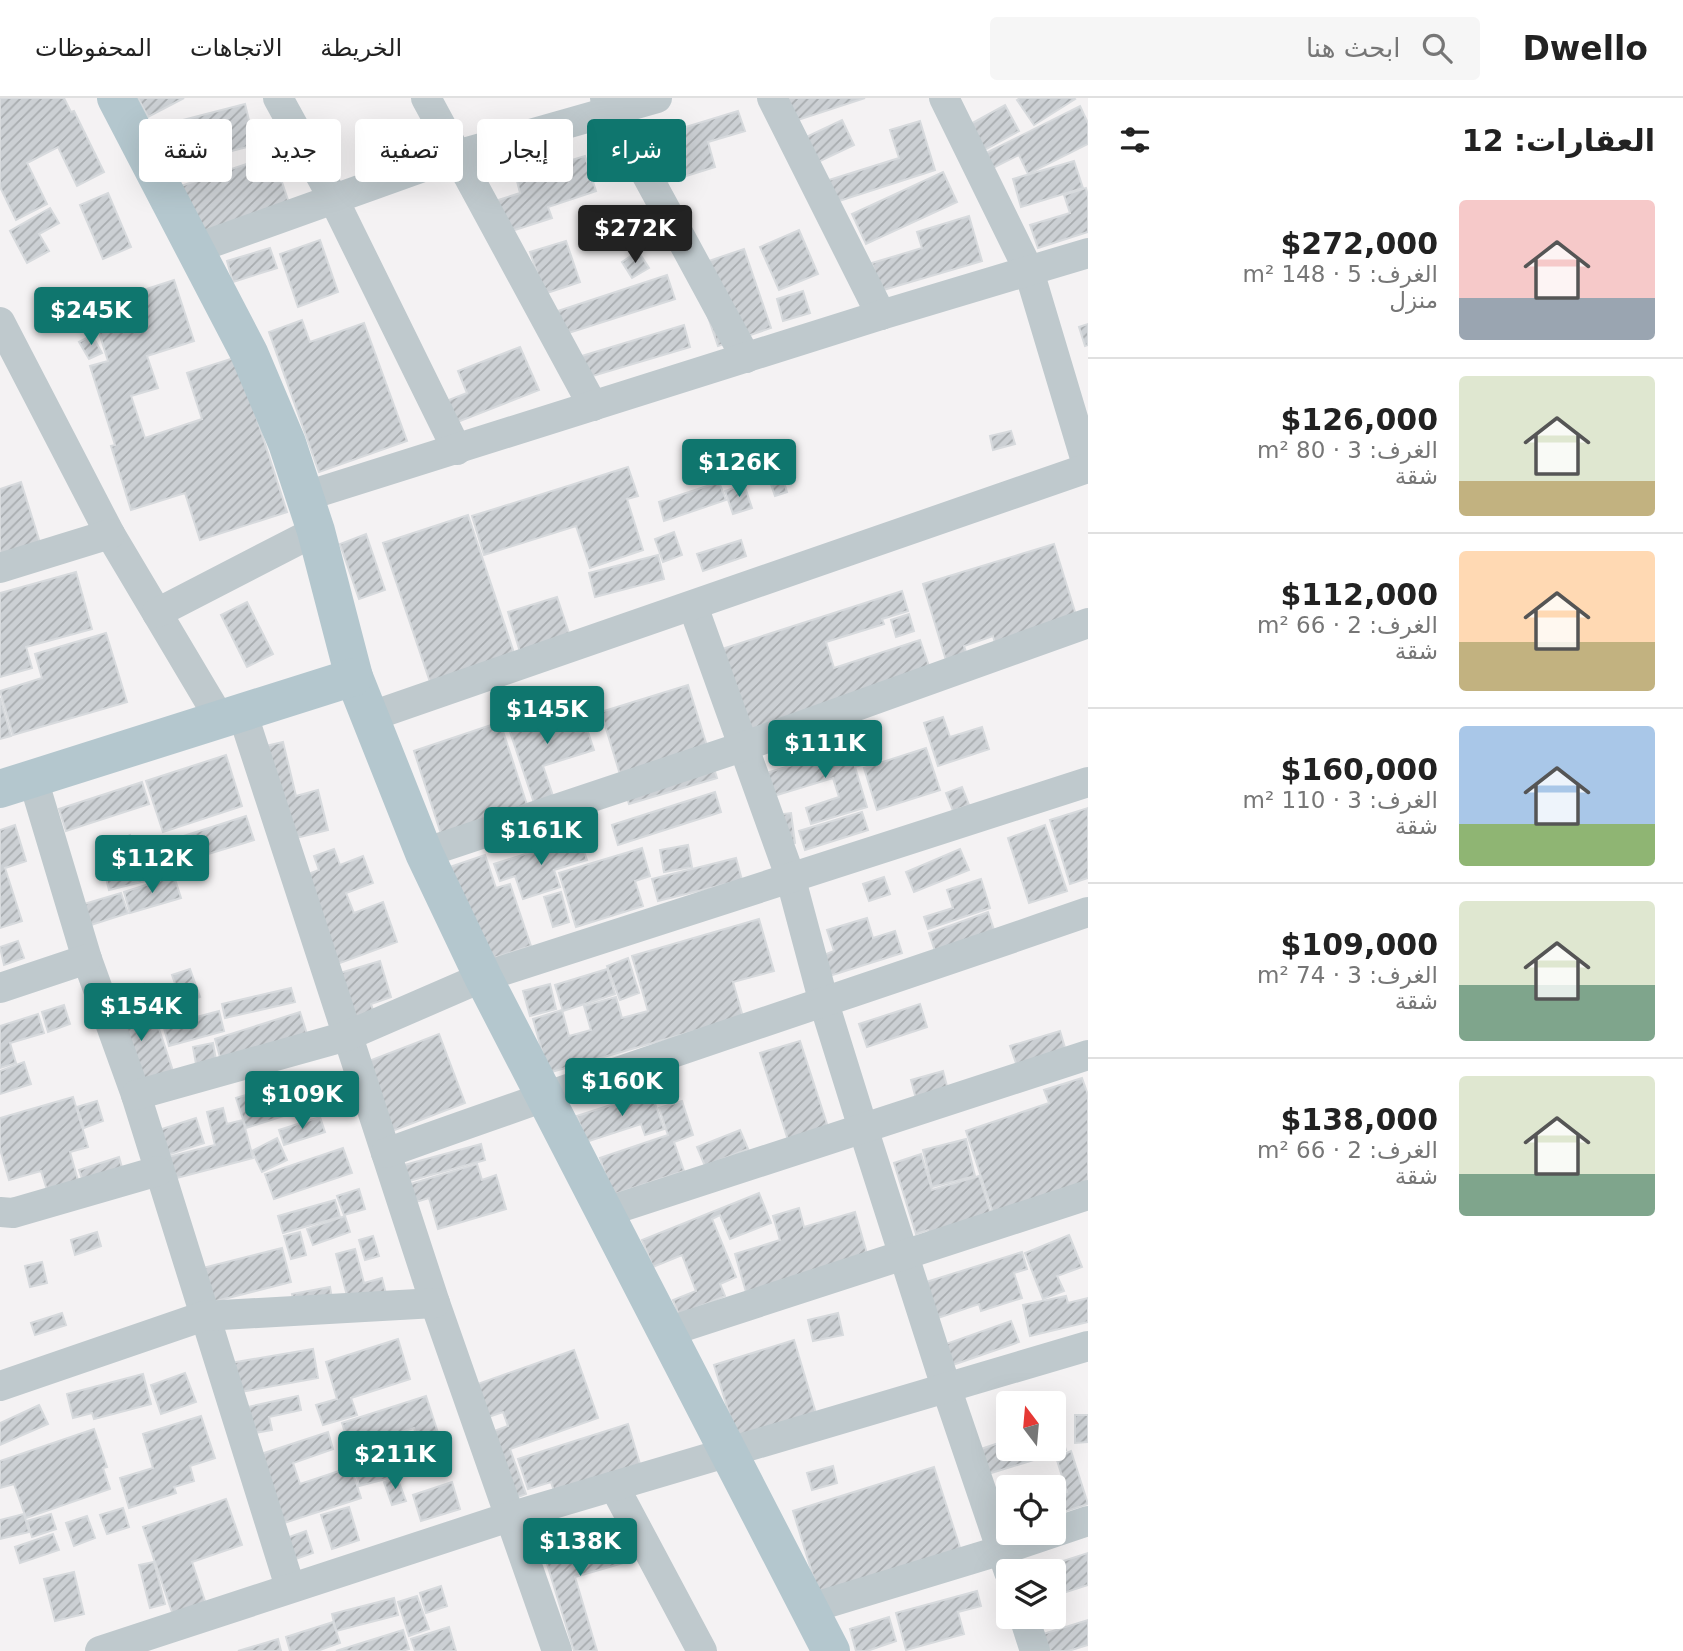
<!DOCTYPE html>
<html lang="ar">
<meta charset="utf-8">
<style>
:root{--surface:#fff;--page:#f6f6f6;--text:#222;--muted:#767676;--line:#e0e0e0;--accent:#0f766e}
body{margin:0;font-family:"DejaVu Sans","Noto Naskh Arabic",sans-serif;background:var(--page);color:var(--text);direction:rtl;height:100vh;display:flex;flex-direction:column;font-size:26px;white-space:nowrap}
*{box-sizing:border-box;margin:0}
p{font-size:23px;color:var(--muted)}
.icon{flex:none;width:38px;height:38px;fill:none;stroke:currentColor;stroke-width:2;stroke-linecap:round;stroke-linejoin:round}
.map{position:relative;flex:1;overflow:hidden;direction:ltr}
.drawer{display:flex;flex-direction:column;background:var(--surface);width:595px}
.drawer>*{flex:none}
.banner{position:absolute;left:21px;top:21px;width:665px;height:63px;direction:rtl;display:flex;gap:14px}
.needle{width:46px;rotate:344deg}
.buttons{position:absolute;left:996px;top:1293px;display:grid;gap:14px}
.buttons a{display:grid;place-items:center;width:70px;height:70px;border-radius:7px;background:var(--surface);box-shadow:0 7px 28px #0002;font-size:35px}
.price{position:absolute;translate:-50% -60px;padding:0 16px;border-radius:7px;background:var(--accent);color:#fff;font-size:23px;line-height:46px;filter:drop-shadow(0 2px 4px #0008)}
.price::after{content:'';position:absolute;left:50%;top:42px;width:21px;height:16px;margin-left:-10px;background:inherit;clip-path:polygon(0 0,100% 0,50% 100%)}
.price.active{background:#222;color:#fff}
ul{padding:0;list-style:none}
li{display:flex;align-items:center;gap:21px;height:175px;padding:0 28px}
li+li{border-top:2px solid var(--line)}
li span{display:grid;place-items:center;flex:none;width:196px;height:140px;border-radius:7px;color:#555}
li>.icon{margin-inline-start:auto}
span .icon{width:84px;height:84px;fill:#fffc;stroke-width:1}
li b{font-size:30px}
h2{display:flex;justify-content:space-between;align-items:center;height:84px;padding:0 28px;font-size:30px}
.tag{padding:0 24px;border-radius:7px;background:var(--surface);box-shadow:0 7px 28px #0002;font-size:24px;line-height:63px}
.tag.active{background:var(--accent);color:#fff}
header{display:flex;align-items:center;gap:42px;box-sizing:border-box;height:98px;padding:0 35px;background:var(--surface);border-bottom:2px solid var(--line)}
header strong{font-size:33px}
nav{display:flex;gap:38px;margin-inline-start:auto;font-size:24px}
.search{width:490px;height:63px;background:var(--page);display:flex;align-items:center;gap:18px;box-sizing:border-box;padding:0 24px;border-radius:7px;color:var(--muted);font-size:26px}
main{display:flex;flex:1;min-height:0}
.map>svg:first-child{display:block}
.building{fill:url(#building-hatch);stroke:#d7dadd;stroke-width:2}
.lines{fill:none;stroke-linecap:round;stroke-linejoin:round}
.minor{stroke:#bfc9cd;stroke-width:30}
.major{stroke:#b4c7ce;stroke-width:38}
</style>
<header>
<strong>Dwello</strong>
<div class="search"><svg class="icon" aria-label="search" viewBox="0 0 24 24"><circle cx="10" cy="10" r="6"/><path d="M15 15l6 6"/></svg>ابحث هنا</div>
<nav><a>الخريطة</a><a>الاتجاهات</a><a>المحفوظات</a></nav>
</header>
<main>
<section class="drawer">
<h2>العقارات: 12<svg class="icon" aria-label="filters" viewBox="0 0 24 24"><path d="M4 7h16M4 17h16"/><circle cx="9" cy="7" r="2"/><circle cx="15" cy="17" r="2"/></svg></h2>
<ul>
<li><span style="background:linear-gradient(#f6c9c9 70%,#9aa5b1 0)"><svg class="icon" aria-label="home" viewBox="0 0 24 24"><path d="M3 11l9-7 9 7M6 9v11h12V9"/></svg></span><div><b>$272,000</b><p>الغرف: 5 · 148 m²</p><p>منزل</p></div></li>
<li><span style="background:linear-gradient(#dfe7d0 75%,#c2b280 0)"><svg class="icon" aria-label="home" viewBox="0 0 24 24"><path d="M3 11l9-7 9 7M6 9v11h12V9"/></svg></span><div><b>$126,000</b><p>الغرف: 3 · 80 m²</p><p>شقة</p></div></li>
<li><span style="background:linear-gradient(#ffd9b3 65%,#c2b280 0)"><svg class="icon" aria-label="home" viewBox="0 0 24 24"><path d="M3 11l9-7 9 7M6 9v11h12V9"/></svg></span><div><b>$112,000</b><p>الغرف: 2 · 66 m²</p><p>شقة</p></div></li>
<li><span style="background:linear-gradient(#a9c7e8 70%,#8fb573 0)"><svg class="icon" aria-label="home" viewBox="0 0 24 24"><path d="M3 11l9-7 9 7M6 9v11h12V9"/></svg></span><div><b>$160,000</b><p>الغرف: 3 · 110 m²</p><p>شقة</p></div></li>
<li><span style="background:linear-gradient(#dfe7d0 60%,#7fa58c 0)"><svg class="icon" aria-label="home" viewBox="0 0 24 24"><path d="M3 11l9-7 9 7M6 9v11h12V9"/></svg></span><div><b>$109,000</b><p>الغرف: 3 · 74 m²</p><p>شقة</p></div></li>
<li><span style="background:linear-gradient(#dfe7d0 70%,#7fa58c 0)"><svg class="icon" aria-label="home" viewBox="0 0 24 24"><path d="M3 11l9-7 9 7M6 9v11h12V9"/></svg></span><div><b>$138,000</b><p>الغرف: 2 · 66 m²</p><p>شقة</p></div></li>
</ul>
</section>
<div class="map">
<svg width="1088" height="1553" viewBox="0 0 1088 1553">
<defs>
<pattern id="building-hatch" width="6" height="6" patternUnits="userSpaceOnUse" patternTransform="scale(1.75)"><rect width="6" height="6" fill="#ccd0d4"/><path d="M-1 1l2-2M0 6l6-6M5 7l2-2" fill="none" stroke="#a8acaf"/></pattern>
</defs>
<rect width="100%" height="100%" fill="#f4f2f3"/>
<g class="building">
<path d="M0,0H64L71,14L74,13L104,74L77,88L58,49L27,65L47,106L16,122L0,89Z"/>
<path d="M138,0H184L148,19Z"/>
<path d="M788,0H865L789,25Z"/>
<path d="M1020,0H1074L1075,1L1034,27L1017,2Z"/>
<path d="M245,6L255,47L220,56L223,67L177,79L167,43L183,39L179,23Z"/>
<path d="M1005,7L1019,33L981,54L967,28Z"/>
<path d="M1080,8L1088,25V46L1028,76L1019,57L993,70L986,55Z"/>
<path d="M738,13L745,33L708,44L715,69L657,87L633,45Z"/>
<path d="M842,22L854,47L814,66L802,41Z"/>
<path d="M920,23L935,72L833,105L826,83L899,60L890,32Z"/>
<path d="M412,45L418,63L376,78L369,59Z"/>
<path d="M273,57L291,111L199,142L181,88Z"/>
<path d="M585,58L596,93L548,109L552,120L502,136L492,104L520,95L516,79Z"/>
<path d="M1074,63L1083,90L1021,109L1013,81Z"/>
<path d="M943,74L957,104L866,146L852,116Z"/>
<path d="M1086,90L1088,98V134L1038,150L1030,127L1070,115L1064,97Z"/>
<path d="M108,95L131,149L103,161L80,107Z"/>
<path d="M50,110L59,125L39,136L49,153L27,165L10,133Z"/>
<path d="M969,118L982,163L880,193L872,165L922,150L917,134Z"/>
<path d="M799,132L818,176L779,192L760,149Z"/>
<path d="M320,142L338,194L298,209L280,156Z"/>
<path d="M566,143L580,184L544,196L530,154Z"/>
<path d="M270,150L277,170L233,184L227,163Z"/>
<path d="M744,151L771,230L718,248L691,169Z"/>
<path d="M638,153L649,170L632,180L622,164Z"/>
<path d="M667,177L675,201L559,238L552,215Z"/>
<path d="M174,182L194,243L147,258L158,290L131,298L145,340L202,321L187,275L237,259L287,414L200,442L185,395L131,412L111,348L115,347L90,268L108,263L97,228L122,220L116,201Z"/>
<path d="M803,193L810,215L783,223L777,201Z"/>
<path d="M302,222L310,244L364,225L407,343L319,374L269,234Z"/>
<path d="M1088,226V247L1085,248L1079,229Z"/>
<path d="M684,227L690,249L579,282L572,261Z"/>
<path d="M92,237L102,255L89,261L79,244Z"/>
<path d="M520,249L539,292L455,325L446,303L467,295L458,273Z"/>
<path d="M1011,333L1015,346L993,352L990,338Z"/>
<path d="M628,369L638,398L627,401L643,452L590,470L576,428L484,457L472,418Z"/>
<path d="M781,374L787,394L775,398L768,378Z"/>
<path d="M21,384L41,448L0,461V391Z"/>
<path d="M719,384L726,402L664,423L659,404Z"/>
<path d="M744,386L752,410L733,416L725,393Z"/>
<path d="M468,417L516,561L432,590L383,445Z"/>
<path d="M674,434L682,457L663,464L655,441Z"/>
<path d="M366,436L385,492L359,501L340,446Z"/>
<path d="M741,442L746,458L703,473L697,456Z"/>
<path d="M1054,446L1080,530L998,555L993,538L964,548L969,563L948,569L923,486Z"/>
<path d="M658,457L664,481L595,499L589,475Z"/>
<path d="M76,474L92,531L26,549L32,570L0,579V495Z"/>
<path d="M902,493L908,513L882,521L884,526L826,544L834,570L920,542L931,574L742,635L716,553Z"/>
<path d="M557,499L570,538L520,554L508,514Z"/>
<path d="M247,504L273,556L247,569L221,517Z"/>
<path d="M909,516L914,533L896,539L891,522Z"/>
<path d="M106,535L127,604L13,637L0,593L42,580L35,556Z"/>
<path d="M688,587L717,680L629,706L601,614Z"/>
<path d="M0,600L11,638L0,641Z"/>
<path d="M562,607L569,627L584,622L594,652L543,668L553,698L534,705L507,625Z"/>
<path d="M943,619L950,639L982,629L989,651L938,668L924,625Z"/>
<path d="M500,624L529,713L443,742L414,653Z"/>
<path d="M875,642L881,661L855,669L867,709L811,726L806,710L839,699L833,680L764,701L756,678Z"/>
<path d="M283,644L296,698L318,692L328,732L280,744L257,650Z"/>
<path d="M926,650L940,692L877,712L864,670Z"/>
<path d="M226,657L242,708L163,734L146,683Z"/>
<path d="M142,684L149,706L66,733L59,711Z"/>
<path d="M962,689L969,707L953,713L946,695Z"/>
<path d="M715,694L721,714L618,747L612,727Z"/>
<path d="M1088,710V780L1070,786L1050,722Z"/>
<path d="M862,714L868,732L805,752L799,733Z"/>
<path d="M791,715L795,745L780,748L775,717Z"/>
<path d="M246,718L254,742L172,767L165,744Z"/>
<path d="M15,727L26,763L5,770L22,823L0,830V732Z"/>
<path d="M1045,727L1067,793L1029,805L1008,740Z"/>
<path d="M130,737L139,753L112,767L104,751Z"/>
<path d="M579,739L587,762L554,772L560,789L523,801L515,778L500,783L494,766Z"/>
<path d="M688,747L692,769L664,774L660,752Z"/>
<path d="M642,750L650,778L635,783L643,808L576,829L559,775Z"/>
<path d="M334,751L340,767L363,758L373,785L346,795L354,815L383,804L397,844L321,872L289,783L319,772L314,758Z"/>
<path d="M960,751L969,772L914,794L906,774Z"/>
<path d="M151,753L158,780L109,792L105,776L131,769L128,759Z"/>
<path d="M485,757L496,790L510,786L531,848L481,864L450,769Z"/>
<path d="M736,760L742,782L658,803L652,781Z"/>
<path d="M174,778L181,800L130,815L124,794Z"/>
<path d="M884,779L890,796L869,803L863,786Z"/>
<path d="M981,781L990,810L928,831L924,819L953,810L947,792Z"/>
<path d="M561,794L569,824L553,829L544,799Z"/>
<path d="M121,795L128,815L88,828L81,807Z"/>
<path d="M988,814L994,832L935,853L929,835Z"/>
<path d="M867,820L873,840L895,833L902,855L823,880L816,860L834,853L827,832Z"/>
<path d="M759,821L774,873L733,884L743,919L548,975L533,921L562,912L569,938L591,932L584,908L616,899L622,920L648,913L632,858Z"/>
<path d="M18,843L24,860L4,867L0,849Z"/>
<path d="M628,860L639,895L620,902L607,868Z"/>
<path d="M380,863L391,899L371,906L380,933L341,945L320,881Z"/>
<path d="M190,871L200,899L182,906L172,877Z"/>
<path d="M607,871L615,896L563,913L555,887Z"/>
<path d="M144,886L179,991L137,1004L103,899Z"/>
<path d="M550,886L556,911L530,918L523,893Z"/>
<path d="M291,890L295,904L225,920L222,906Z"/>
<path d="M920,906L927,929L867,949L859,926Z"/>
<path d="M64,907L70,926L48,934L42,914Z"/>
<path d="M186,909L189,921L219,913L224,933L169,948L160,916Z"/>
<path d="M300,914L307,936L221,963L215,941Z"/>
<path d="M38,916L44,935L10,945L16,965L0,970V928Z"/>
<path d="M1060,933L1066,953L1017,968L1010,948Z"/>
<path d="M439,936L465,1005L387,1035L361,966Z"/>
<path d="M800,943L828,1029L788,1042L760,955Z"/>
<path d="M213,945L216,962L196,966L193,949Z"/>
<path d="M24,964L31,986L0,996V973Z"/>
<path d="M943,973L948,992L916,1001L911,982Z"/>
<path d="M315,976L324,1005L246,1030L236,1000Z"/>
<path d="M1082,980L1088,997V1084L993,1115L966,1033L1049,1005L1044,992Z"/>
<path d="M651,994L664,1031L645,1037L641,1026L586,1044L577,1018Z"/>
<path d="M73,999L88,1049L70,1054L79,1086L48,1095L41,1073L9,1082L0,1051V1020Z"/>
<path d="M97,1003L103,1023L84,1030L77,1009Z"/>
<path d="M682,1003L693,1037L674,1044L684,1073L612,1097L600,1060L668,1037L659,1010Z"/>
<path d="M223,1010L227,1026L243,1022L253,1060L169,1082L164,1060L215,1047L207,1014Z"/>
<path d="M320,1019L325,1034L284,1047L279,1032Z"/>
<path d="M196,1020L204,1045L161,1059L153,1034Z"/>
<path d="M740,1032L748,1051L705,1068L697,1049Z"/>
<path d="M277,1040L287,1062L262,1074L252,1053Z"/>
<path d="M966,1041L975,1078L932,1089L923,1052Z"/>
<path d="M481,1046L485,1062L402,1085L397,1069Z"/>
<path d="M343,1050L352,1075L274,1101L265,1076Z"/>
<path d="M921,1056L932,1092L979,1078L991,1116L929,1136L928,1132L916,1136L894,1065Z"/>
<path d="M119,1059L125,1080L86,1092L79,1072Z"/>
<path d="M477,1066L482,1082L496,1077L506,1111L438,1131L429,1100L409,1106L404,1088Z"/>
<path d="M359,1091L365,1111L344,1117L337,1098Z"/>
<path d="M759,1095L771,1125L730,1141L720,1117L712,1121L736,1179L720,1186L725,1198L679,1217L673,1202L696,1193L682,1157L653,1169L642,1142Z"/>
<path d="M335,1102L340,1119L283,1135L278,1118Z"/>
<path d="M799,1110L804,1129L855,1114L868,1159L746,1194L735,1156L780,1142L773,1118Z"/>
<path d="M345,1118L350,1134L313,1147L307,1131Z"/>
<path d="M97,1134L101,1148L75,1157L71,1142Z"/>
<path d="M300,1134L306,1157L291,1161L284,1138Z"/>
<path d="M1069,1137L1082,1169L1057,1178L1064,1193L1043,1201L1025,1155Z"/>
<path d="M373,1138L379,1158L365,1162L359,1142Z"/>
<path d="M282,1150L291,1184L208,1205L199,1171Z"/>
<path d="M355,1151L364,1185L382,1180L387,1200L350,1209L336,1156Z"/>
<path d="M1022,1154L1027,1171L1014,1175L1022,1200L981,1213L979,1206L935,1221L923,1185Z"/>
<path d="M42,1164L47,1185L30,1189L25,1168Z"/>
<path d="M330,1189L333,1207L296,1214L292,1196Z"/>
<path d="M1066,1198L1068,1205L1088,1200V1224L1030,1238L1023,1207Z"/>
<path d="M62,1215L66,1227L35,1237L31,1225Z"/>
<path d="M838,1215L843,1237L813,1243L808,1222Z"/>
<path d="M1011,1223L1019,1244L950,1268L943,1247Z"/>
<path d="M398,1241L410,1281L351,1300L357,1317L323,1327L316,1307L337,1301L326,1264Z"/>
<path d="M794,1242L821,1332L742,1357L714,1267Z"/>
<path d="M313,1251L318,1280L235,1295L230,1265Z"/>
<path d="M574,1252L598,1320L510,1351L526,1396L503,1405L480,1338L508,1328L503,1314L477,1323L466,1290Z"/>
<path d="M185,1275L196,1304L161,1316L151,1287Z"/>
<path d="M143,1276L151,1306L94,1321L92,1315L73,1320L67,1296Z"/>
<path d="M298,1298L301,1312L269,1319L272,1332L249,1336L243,1310Z"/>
<path d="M426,1298L443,1350L422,1356L414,1330L350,1350L342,1325Z"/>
<path d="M39,1307L48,1326L0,1347V1325Z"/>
<path d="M1075,1317H1088V1344L1075,1345Z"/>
<path d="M201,1318L215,1360L190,1368L194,1383L174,1389L176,1395L129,1410L120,1380L153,1370L143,1336Z"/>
<path d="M628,1326L640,1366L554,1393L551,1384L528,1391L518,1361Z"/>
<path d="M1058,1327L1066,1352L985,1377L978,1352L1008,1342V1351H1054V1328Z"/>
<path d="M94,1331L107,1369L103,1370L110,1391L26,1420L14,1386L0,1390V1363Z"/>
<path d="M328,1334L333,1351L293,1365L300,1386L351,1369L361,1400L281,1426L258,1357Z"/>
<path d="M418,1349L424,1371L359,1388L354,1366Z"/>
<path d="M1071,1353L1088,1406L1054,1417V1399L1067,1394L1056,1359Z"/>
<path d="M833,1368L837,1385L812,1392L807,1375Z"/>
<path d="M934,1369L964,1462L822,1507L793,1413Z"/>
<path d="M397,1379L406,1403L392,1407L384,1384Z"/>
<path d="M452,1384L460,1411L421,1423L413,1397Z"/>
<path d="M226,1401L242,1447L192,1464L206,1506L173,1517L143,1429Z"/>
<path d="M349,1409L359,1442L332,1451L321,1417Z"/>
<path d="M123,1410L129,1429L107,1436L100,1417Z"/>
<path d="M24,1416L29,1434L0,1441V1422Z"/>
<path d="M51,1416L56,1431L32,1439L27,1423Z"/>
<path d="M87,1418L95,1440L74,1448L66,1425Z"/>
<path d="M612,1429L623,1465L575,1479L597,1553H574L542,1450Z"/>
<path d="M306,1433L313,1455L293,1462L286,1440Z"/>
<path d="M53,1436L59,1452L20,1465L15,1449Z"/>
<path d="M1088,1455V1487L1054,1498V1474H1029Z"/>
<path d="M154,1464L165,1506L150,1510L139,1467Z"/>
<path d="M74,1474L84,1516L55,1523L44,1481Z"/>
<path d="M441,1488L447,1508L426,1515L420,1495Z"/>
<path d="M977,1493L981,1508L958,1514L964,1536L906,1552L896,1515Z"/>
<path d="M417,1498L429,1531L409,1538L398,1504Z"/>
<path d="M394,1500L398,1517L336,1533L332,1516Z"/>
<path d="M889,1519L896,1543L867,1553H856L850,1531Z"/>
<path d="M1088,1522V1547L1068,1553H1045L1040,1537Z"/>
<path d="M333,1524L340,1545L317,1553H290L286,1539Z"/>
<path d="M449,1529L456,1553H415L411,1541Z"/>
<path d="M403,1532L409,1551L402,1553H336Z"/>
<path d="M278,1541L281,1553H238Z"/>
</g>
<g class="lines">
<g class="minor">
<path d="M278,0L334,102L457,352"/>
<path d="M426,0L593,308"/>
<path d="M605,0L746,260"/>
<path d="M772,0L881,217"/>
<path d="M944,0L1029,173L1088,370"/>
<path d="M194,151L457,57L657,0"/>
<path d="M0,224L110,436L220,621"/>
<path d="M306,398L881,217L1088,155"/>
<path d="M0,470L110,436"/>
<path d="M693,508L790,778L824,905L863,1030L946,1289L1009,1474"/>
<path d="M157,515L316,433"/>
<path d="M242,614L435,1205L557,1553"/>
<path d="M369,619L1088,370"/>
<path d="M33,681L87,861L136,997L290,1489"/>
<path d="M424,755L742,649L1088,525"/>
<path d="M0,890L87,861"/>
<path d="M136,997L347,938L483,879L1088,684"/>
<path d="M386,1055C618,971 854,895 1088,814"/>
<path d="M0,1114L13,1115L158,1073"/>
<path d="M606,1114L1088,957"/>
<path d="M667,1234L1088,1097"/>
<path d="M0,1288L204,1218L435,1205"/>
<path d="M614,1388L702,1553"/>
<path d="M808,1511L1002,1452L1088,1423"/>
<path d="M1024,1519L1035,1553"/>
<path d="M100,1553L509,1419L1088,1248"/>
</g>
<g class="major">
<path d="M116,0L249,255L287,345L316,433L354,579L424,755L483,879L831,1553"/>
<path d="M0,691L354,579"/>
</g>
</g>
</svg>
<div class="buttons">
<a><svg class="needle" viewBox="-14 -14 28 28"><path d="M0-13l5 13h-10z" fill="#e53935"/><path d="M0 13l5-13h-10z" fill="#767676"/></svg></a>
<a><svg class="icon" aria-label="locate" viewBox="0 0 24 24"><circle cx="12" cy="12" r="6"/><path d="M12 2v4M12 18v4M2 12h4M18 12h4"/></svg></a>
<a><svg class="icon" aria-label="layers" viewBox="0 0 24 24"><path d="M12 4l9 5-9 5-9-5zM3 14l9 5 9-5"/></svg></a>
</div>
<b class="price active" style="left:635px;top:167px">$272K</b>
<b class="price" style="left:91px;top:249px">$245K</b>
<b class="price" style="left:739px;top:401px">$126K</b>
<b class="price" style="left:547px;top:648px">$145K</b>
<b class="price" style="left:825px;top:682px">$111K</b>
<b class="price" style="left:541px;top:769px">$161K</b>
<b class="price" style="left:152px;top:797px">$112K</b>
<b class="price" style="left:141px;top:945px">$154K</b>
<b class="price" style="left:622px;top:1020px">$160K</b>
<b class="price" style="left:302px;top:1033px">$109K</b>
<b class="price" style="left:395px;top:1393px">$211K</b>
<b class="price" style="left:580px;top:1480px">$138K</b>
<div class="banner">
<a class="tag active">شراء</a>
<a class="tag">إيجار</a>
<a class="tag">تصفية</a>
<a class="tag">جديد</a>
<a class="tag">شقة</a>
</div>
</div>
</main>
